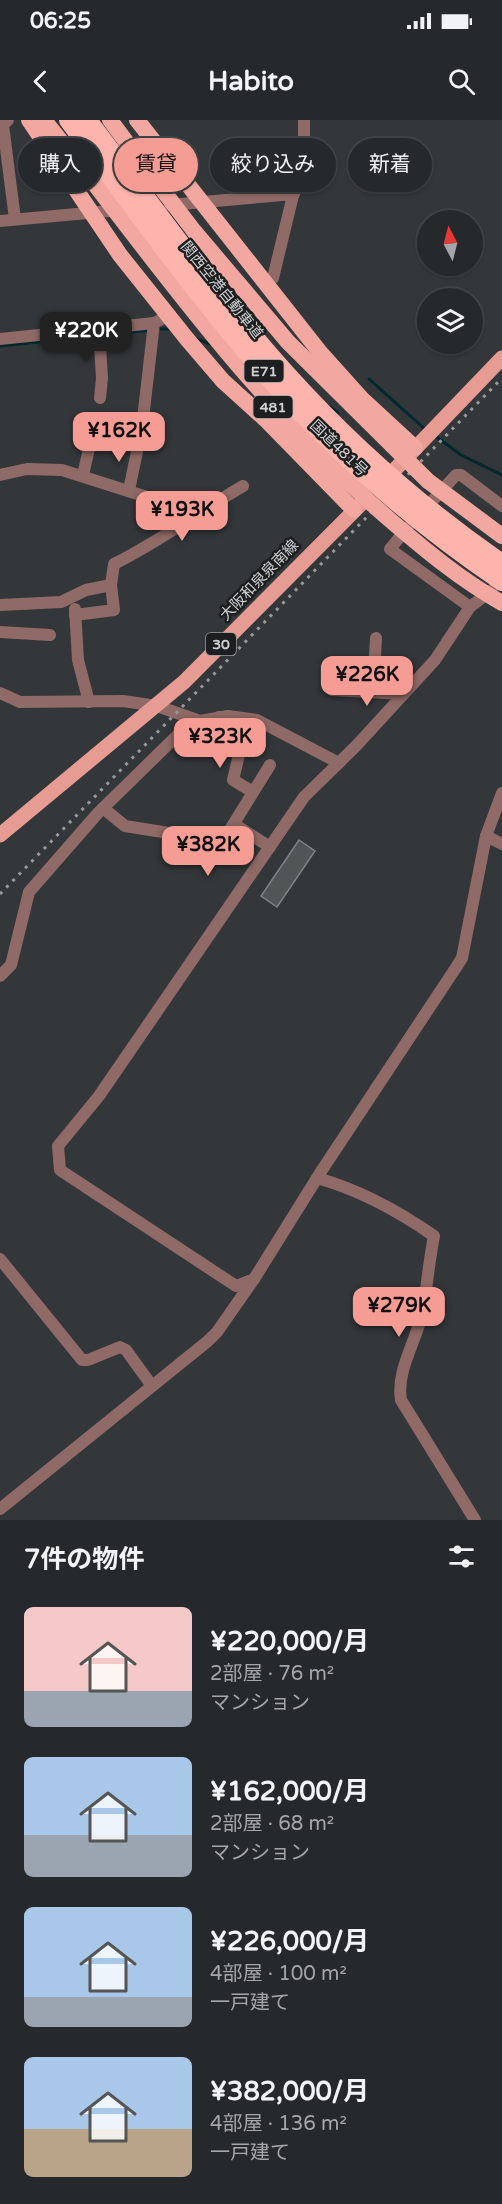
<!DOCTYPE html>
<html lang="ja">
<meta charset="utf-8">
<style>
:root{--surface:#26292b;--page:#2e3133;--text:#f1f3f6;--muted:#a4a6a9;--line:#424547;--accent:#f59c94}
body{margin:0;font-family:"Varela Round","Noto Sans JP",sans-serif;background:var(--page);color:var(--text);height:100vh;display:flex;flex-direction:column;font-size:22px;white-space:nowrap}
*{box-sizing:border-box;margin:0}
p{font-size:20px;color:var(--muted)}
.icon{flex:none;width:33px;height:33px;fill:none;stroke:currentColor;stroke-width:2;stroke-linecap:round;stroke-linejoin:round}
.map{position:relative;height:1400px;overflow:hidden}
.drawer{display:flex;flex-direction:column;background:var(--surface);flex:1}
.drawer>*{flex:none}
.hud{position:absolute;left:18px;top:18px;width:466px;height:54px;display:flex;gap:12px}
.needle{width:39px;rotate:353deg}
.buttons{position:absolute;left:417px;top:90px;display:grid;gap:12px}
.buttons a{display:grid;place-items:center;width:66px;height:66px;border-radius:50%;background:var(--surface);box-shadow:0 2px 4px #0004,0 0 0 2px var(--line);font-size:30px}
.price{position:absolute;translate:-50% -51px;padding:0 14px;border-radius:12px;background:var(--accent);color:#111;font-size:20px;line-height:39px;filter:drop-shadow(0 2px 3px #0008)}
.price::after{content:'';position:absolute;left:50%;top:36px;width:18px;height:14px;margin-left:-9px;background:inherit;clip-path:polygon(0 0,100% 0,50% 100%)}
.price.selected{background:#222;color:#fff}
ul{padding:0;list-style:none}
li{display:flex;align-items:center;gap:18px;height:150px;padding:0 24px}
li span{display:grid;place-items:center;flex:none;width:168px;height:120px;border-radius:9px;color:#555}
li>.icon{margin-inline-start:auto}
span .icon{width:72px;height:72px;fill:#fffc;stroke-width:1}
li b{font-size:26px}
h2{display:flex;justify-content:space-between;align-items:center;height:72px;padding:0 24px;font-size:26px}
.pill{padding:0 21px;border-radius:27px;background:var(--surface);box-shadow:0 2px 4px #0004,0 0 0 2px var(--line);font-size:21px;line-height:54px}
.pill.selected{background:var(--accent);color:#111}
.status{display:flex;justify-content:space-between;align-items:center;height:42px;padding:0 30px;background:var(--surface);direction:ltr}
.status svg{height:16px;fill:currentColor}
header{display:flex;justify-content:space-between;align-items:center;height:78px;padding:0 24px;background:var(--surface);font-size:27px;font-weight:800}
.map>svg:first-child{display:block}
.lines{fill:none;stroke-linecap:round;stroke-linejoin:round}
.stream{stroke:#01272f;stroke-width:3}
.building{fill:#505556;stroke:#7e8485;stroke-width:1.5}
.minor{stroke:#8f6a66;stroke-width:12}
.tertiary{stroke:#8f6a66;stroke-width:12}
.primary{stroke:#e69b93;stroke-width:15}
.trunk{stroke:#f2a8a0;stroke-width:16}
.rail{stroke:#979a9b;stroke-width:3;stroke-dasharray:3 6;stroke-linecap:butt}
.trunk-bridge{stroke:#f2a8a0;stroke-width:16}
.motorway-bridge{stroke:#fdb4ac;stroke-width:18}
.labels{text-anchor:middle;stroke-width:5;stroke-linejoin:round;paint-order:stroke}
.shield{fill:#1c1e1f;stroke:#999b9c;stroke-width:1.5}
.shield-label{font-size:14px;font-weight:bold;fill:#cfd1d2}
.street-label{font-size:15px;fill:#cfd1d2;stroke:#1c1e1f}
</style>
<div class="status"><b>06:25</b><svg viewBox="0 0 49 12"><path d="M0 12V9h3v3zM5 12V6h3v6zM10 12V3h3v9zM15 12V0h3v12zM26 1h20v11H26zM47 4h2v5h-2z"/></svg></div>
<header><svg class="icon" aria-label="back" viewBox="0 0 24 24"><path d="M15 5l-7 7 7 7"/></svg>Habito<svg class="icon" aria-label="search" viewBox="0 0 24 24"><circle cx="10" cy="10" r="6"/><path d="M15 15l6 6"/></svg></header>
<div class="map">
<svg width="502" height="1400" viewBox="0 0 502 1400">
<rect width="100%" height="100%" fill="#333739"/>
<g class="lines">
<g class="stream">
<path d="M157,209H171"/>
<path d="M104,215L151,210"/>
<path d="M194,218L211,224"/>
<path d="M0,226L97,216"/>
<path d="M369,259L426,310"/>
<path d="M330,287L338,293"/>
<path d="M434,315L461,335L502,355"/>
</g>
</g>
<path class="building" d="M299,720L315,731L277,787L261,776Z"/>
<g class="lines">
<g class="minor">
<path d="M8,0L3,5L15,99"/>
<path d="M170,85L294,74"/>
<path d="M0,101L120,90"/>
<path d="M265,164L273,158L304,30V0"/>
<path d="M99,209L102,258L100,278"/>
<path d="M143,299L154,203"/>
<path d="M0,355L27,349L62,350L197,393"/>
<path d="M83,355L93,311"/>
<path d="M129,370L139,322"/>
<path d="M422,392L456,355H461L502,386"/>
<path d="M408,407L390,429L470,487"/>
<path d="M492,470L470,487L435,540L356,626L304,677L99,976L58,1026L60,1050L236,1166L254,1159L322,1050L457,846L462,838L486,716L502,673"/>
<path d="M0,485L61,482L86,470L111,465"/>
<path d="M75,489L78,540L89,582"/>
<path d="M75,495L114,490L111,465L114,444C159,422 200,391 243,366"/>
<path d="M0,512L50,515"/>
<path d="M332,570L403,574"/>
<path d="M373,572L376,518"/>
<path d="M0,573L20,582L123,581L157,586L200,601L228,596L257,600L339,643"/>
<path d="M219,597L243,618L233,660L253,672"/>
<path d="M103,688L125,706L169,713L210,742L270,645"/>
<path d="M234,704L270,727"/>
<path d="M486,716L502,724"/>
<path d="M0,856L11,845L29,772L98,693L194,599"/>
<path d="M317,1058C360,1070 397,1090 434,1116C429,1141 427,1166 423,1190C417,1221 396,1249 401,1280L475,1400"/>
<path d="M0,1139L82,1240H88L120,1227L126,1230L152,1266"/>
<path d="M0,1389L208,1221L217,1212L254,1159"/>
</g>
<path class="tertiary" d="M0,219L154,203L168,196"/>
<g class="primary">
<path d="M383,362L502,238"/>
<path d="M0,715L184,562L362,383"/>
</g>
<g class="trunk">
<path d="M29,0L120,135L187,219L223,261L265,299L354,390"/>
<path d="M44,0L84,50"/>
<path d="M110,0L148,51"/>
<path d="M137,0L319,231L363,280L415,328"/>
</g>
<path class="rail" d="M0,774L502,258"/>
<g class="trunk-bridge">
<path d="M84,50C179,175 270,296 389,399C425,430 461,460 502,483"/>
<path d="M148,51L194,111L288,222L428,361L502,416"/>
</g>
<g class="motorway-bridge">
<path d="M68,0C141,98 213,200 297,289C359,354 428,412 502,462"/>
<path d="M88,0C153,85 215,174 287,254C351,325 424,389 502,443"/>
</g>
</g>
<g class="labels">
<g class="shield">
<rect x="244.5" y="240" width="39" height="22" rx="4.5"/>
<rect x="253.5" y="276" width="39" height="22" rx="4.5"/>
<rect x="206" y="513" width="30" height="22" rx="4.5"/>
</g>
<g class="shield-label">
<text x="264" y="256">E71</text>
<text x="273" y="292">481</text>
<text x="221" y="529">30</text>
</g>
<g class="street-label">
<text transform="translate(222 170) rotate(51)" y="5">関西空港自動車道</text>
<text transform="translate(339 328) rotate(44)" y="5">国道481号</text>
<text transform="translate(259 460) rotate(-46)" y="5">大阪和泉泉南線</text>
</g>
</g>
</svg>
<div class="buttons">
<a><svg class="needle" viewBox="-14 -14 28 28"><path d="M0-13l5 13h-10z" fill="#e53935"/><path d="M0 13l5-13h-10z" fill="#a4a6a9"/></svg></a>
<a><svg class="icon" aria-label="layers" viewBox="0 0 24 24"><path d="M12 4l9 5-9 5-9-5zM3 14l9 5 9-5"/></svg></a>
</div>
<b class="price selected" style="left:86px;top:243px">¥220K</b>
<b class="price" style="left:119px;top:343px">¥162K</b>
<b class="price" style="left:182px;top:422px">¥193K</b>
<b class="price" style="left:367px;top:587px">¥226K</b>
<b class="price" style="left:220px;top:649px">¥323K</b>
<b class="price" style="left:208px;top:757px">¥382K</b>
<b class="price" style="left:399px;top:1218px">¥279K</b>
<div class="hud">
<a class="pill">購入</a>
<a class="pill selected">賃貸</a>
<a class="pill">絞り込み</a>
<a class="pill">新着</a>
</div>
</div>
<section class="drawer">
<h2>7件の物件<svg class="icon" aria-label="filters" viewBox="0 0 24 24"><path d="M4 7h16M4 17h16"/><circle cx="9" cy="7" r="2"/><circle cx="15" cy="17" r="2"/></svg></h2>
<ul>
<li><span style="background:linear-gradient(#f6c9c9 70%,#9aa5b1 0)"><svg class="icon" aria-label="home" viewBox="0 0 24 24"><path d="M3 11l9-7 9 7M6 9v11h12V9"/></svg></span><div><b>¥220,000/月</b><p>2部屋 · 76 m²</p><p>マンション</p></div></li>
<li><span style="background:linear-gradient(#a9c7e8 65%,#9aa5b1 0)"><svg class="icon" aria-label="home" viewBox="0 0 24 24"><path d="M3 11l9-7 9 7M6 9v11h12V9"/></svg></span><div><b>¥162,000/月</b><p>2部屋 · 68 m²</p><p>マンション</p></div></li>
<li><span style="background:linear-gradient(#a9c7e8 75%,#9aa5b1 0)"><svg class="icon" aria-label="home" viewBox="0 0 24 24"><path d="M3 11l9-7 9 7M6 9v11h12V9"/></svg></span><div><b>¥226,000/月</b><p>4部屋 · 100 m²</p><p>一戸建て</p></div></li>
<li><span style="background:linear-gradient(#a9c7e8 60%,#b9a48a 0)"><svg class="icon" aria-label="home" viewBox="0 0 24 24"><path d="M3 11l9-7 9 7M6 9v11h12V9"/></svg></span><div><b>¥382,000/月</b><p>4部屋 · 136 m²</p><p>一戸建て</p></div></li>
</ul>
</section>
